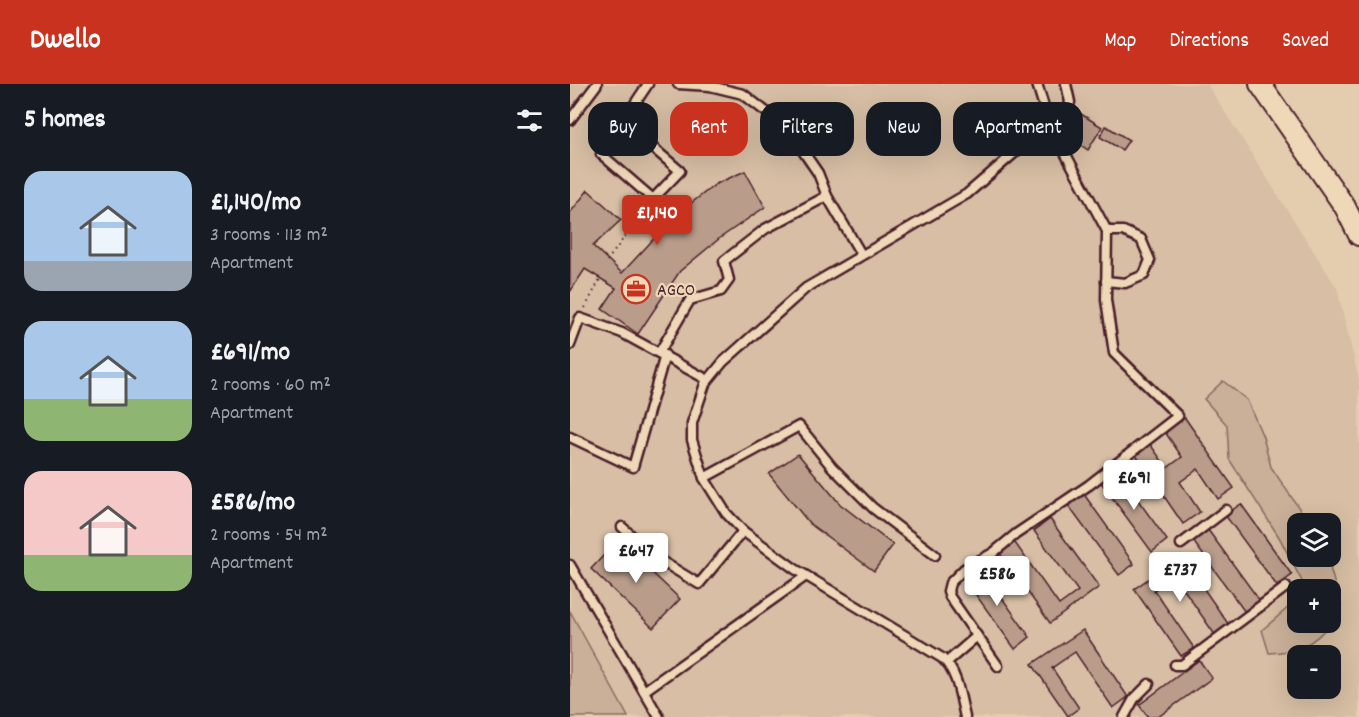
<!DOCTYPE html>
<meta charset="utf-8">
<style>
:root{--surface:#171b24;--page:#20242c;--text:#f1f3f6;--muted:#9ea1a6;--accent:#c8321e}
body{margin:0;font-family:Dekko,sans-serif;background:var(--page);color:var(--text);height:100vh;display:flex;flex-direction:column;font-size:22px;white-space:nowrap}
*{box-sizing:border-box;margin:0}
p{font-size:20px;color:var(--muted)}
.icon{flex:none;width:33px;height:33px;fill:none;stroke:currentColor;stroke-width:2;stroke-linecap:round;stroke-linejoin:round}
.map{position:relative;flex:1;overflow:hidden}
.side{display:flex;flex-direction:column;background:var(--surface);width:570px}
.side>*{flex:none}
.guide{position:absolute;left:18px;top:18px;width:570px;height:54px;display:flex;gap:12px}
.fabs{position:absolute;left:717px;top:429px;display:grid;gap:12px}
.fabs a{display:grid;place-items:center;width:54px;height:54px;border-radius:12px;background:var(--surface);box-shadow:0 6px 24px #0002;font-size:30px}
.price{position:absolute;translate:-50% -51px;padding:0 14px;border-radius:6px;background:#fff;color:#222;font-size:20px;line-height:39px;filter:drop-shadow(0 2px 3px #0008)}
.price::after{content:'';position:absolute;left:50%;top:36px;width:18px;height:14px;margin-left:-9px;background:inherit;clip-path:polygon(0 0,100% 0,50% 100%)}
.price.selected{background:var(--accent);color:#fff}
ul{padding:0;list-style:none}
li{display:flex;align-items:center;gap:18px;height:150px;padding:0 24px}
li span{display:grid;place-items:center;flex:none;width:168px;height:120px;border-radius:18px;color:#555}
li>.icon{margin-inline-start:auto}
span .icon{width:72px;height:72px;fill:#fffc;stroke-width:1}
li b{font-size:26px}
h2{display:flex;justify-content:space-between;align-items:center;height:72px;padding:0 24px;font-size:26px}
.chip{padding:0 21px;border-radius:18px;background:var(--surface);box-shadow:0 6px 24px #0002;font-size:21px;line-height:54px}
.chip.selected{background:var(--accent);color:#fff}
header{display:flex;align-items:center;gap:36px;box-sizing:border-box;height:84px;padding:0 30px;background:var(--accent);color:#fff}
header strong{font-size:28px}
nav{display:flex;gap:33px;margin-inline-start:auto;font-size:21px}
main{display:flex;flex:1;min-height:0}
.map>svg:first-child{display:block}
.built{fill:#d7bea4;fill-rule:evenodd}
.green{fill:#cab099;stroke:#8a6862;stroke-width:1.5}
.building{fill:#b99c8a;stroke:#4a1f2b;stroke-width:1.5}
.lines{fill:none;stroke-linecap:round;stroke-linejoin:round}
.service-casing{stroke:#4a1f2b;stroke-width:13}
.tertiary-casing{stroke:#4a1f2b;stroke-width:24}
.path{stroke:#4a1f2b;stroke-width:2;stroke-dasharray:1.5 4.5;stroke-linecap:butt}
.service{stroke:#eed8b7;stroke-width:8}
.tertiary{stroke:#eed8b7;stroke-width:20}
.labels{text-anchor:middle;stroke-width:4.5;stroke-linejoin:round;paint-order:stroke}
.poi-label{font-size:18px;fill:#4a1f2b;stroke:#eed8b7;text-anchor:start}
</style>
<header>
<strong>Dwello</strong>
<nav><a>Map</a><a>Directions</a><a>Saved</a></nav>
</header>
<main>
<section class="side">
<h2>5 homes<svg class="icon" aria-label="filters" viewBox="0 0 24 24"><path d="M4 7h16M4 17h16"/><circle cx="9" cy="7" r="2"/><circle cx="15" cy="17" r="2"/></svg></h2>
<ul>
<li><span style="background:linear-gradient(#a9c7e8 75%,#9aa5b1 0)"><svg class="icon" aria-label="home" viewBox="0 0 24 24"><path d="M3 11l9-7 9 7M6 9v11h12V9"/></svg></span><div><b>£1,140/mo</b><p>3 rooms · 113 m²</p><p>Apartment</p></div></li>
<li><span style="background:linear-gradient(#a9c7e8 65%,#8fb573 0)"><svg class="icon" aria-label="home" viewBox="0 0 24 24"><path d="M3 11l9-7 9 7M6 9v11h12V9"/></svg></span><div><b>£691/mo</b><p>2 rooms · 60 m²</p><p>Apartment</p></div></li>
<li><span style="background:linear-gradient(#f6c9c9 70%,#8fb573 0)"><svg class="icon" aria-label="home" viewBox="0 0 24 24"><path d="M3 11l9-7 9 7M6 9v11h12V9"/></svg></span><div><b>£586/mo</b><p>2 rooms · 54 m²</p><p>Apartment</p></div></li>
</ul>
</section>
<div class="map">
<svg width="789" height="633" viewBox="0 0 789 633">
<rect width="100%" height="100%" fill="#e4cdaf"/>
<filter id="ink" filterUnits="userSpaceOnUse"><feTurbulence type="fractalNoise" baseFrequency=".0167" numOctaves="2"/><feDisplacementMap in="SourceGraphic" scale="12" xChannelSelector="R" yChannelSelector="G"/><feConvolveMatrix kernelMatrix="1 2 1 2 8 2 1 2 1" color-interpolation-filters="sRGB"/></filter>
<g filter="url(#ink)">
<path class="built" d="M0,0H637L767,204L789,296V633H58L0,527ZM728,440H760V472H728ZM728,506H760V538H728ZM728,572H760V604H728Z"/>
<g class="green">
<path d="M653,297L677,316L693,353L701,383L739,439L728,440V472L757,473L771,522L761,537L760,506L736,505L709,453L659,375L657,341L634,315Z"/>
<path d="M727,516L728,538L760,539C744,561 726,568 699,569L692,546Z"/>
<path d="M0,527L58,633H0Z"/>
</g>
<g class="building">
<path d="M511,30L532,43L518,66L497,52Z"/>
<path d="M536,42L559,56L552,66L530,53Z"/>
<path d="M175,87L195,123L150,154L110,187L68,250L32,225L46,204L15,185L0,208V129L18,106L51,136L23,162L52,189L107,130L146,100Z"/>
<path d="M615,334L664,404L648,415L628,385L610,398L630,428L613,440L565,370L580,360L597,384L612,373L595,348Z"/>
<path d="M228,370L270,420L323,461L304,487L240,440L199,390Z"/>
<path d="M546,386L597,456L582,468L530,397Z"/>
<path d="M513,409L564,480L549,491L497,420Z"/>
<path d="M671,420L722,491L707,502L655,431Z"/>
<path d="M480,435L529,503L480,539L428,467L443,456L489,521L508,507L464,447Z"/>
<path d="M638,446L690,517L675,528L623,457Z"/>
<path d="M48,456L110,515L83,544L21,485Z"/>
<path d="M611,472L659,541L645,551L604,491L584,506L624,564L611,572L564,505Z"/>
<path d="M409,482L460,553L445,565L393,493Z"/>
<path d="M513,546L558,613L543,624L505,568L482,584L509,624L498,632L462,580Z"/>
<path d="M629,576L642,594L588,633H578L569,621Z"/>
</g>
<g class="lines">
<g class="service-casing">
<g id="service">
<path d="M0,36L27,0"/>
<path d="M53,38L110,87L83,115L31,70L78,0"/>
<path d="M257,112L291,170"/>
<path d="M536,197L555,199L574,191L580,176L571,155L553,147H537"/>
<path d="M0,261L10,234L52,249L138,296"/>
<path d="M89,269L120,216L151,207L159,196L154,177L195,145L257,112L248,89L217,44L173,10L140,2L108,0"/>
<path d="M0,353L63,383L95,271"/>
<path d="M134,394L229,342L262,383L303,424L365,471"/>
<path d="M52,443L88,475L129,500L173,447"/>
<path d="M611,460L656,426"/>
<path d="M0,481L89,633"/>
<path d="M377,578L407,552"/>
<path d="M605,581H612L716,503"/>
<path d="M428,582L380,513L378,507L380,499L394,485L423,469L446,450L519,401L608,332L544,269L536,216L537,147L479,39L496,34L500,18L496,0"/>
<path d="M74,607L236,492"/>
<path d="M395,633C390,613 388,588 372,574L225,485L173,447L156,429L134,394L122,356V339L135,300L153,278L236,204L397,110L479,39L467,0"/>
<path d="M554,633L564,615L579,600"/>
</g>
</g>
<g class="tertiary-casing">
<path id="tertiary" d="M690,0L775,123L789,151"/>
</g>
<g class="path">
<path d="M37,177L76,124"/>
<path d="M15,224L30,195"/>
</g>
<use href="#service" class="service"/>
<use href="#tertiary" class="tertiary"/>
</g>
</g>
<defs>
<g id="office-ring" transform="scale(1.5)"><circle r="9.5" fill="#eed8b7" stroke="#c8321e" stroke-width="1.5"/><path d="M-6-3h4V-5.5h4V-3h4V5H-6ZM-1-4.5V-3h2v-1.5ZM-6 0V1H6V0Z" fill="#c8321e"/></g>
</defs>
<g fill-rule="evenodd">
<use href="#office-ring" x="66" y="205"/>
</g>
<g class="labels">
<g class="poi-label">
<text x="87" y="211">AGCO</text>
</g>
</g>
</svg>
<div class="fabs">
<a><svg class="icon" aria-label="layers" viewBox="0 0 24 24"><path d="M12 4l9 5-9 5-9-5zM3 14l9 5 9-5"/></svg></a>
<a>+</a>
<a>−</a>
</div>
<b class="price selected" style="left:87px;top:162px">£1,140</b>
<b class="price" style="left:564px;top:427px">£691</b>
<b class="price" style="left:66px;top:500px">£647</b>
<b class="price" style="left:610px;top:519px">£737</b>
<b class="price" style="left:427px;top:523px">£586</b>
<div class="guide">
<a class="chip">Buy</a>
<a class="chip selected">Rent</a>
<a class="chip">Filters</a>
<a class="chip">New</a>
<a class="chip">Apartment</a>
</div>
</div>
</main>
